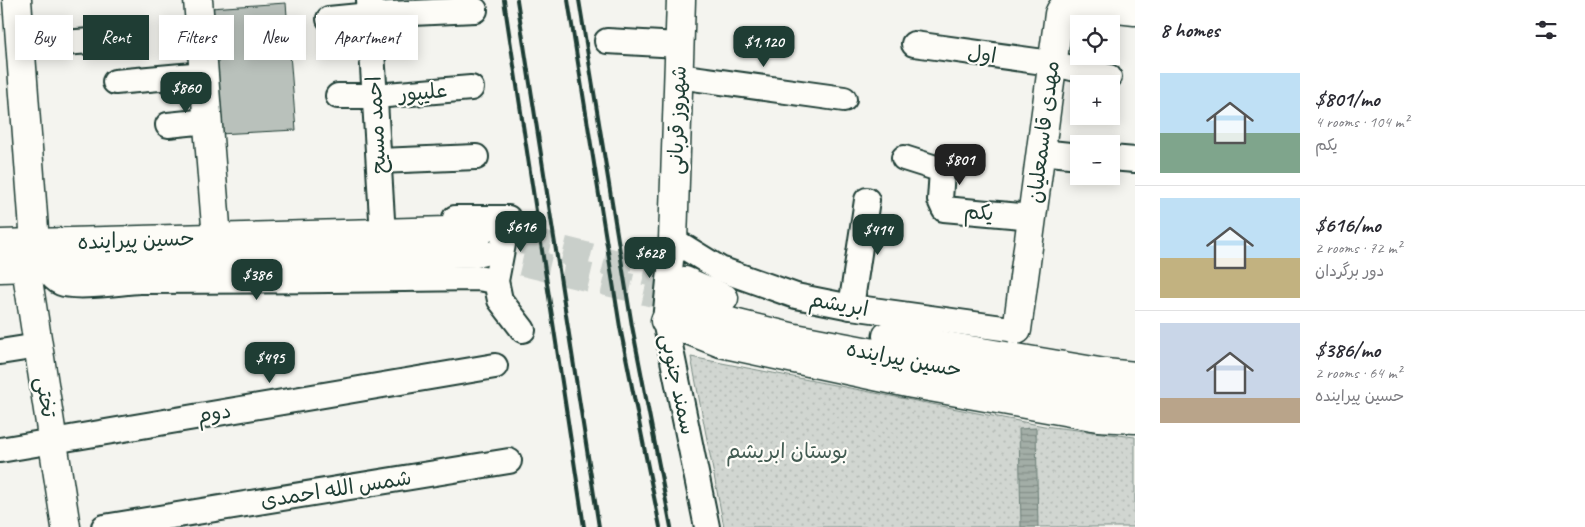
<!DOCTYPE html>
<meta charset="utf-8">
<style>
:root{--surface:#fff;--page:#f2f2f3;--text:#2b2b33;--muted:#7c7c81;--line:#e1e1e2;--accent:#1f3d34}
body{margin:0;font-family:Caveat,"Playpen Sans Arabic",sans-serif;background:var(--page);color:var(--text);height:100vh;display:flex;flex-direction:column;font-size:19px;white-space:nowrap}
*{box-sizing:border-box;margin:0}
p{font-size:16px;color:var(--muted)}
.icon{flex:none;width:28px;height:28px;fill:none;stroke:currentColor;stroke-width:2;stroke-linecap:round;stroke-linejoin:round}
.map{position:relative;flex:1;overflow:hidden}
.details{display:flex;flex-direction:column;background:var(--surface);width:450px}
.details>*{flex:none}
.guide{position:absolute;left:15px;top:15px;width:475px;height:45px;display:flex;gap:10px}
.tools{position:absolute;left:1070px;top:15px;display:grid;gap:10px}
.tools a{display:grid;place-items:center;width:50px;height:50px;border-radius:0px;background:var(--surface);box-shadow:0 2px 12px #0003;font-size:25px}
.price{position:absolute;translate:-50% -42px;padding:0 11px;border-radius:10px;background:var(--accent);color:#fff;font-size:16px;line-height:32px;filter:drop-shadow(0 1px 2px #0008)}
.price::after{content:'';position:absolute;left:50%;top:30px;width:15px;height:11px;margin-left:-8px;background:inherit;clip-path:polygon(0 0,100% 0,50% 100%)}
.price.current{background:#222;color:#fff}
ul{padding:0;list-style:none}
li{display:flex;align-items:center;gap:15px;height:125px;padding:0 25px}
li+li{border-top:1px solid var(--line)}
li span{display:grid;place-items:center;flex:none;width:140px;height:100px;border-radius:0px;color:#555}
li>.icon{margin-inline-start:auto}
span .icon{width:60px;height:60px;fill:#fffc;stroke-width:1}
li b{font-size:21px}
h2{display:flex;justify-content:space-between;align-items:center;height:60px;padding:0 25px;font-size:21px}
.pill{padding:0 18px;border-radius:0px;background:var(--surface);box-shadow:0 2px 12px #0003;font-size:18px;line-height:45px}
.pill.current{background:var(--accent);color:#fff}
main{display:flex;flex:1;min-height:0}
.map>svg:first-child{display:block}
.park{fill:url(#park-dots);stroke:#788a82}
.water{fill:url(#water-rules);stroke:#6e8179}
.building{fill:#b9c1bb;stroke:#1f3d34}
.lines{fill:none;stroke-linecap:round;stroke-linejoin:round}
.primary-tunnel{stroke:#c9cfca;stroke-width:28;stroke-dasharray:28 14;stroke-linecap:butt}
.minor-casing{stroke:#1f3d34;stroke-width:28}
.tertiary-casing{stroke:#1f3d34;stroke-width:31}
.secondary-casing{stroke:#1f3d34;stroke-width:31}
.primary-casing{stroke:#1f3d34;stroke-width:31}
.minor{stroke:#fdfcf7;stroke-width:24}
.tertiary{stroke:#fdfcf7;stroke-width:28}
.secondary{stroke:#fdfcf7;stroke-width:28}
.primary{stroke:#fdfcf7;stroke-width:28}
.rail{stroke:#1f3d34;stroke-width:4}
.labels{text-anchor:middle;stroke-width:4.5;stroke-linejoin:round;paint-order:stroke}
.street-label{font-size:21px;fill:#1f3d34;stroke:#fdfcf7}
.park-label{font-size:21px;fill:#435c53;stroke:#fdfcf7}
</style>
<main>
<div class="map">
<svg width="1135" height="527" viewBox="0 0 1135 527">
<defs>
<pattern id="park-dots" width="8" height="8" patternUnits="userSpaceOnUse" patternTransform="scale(1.25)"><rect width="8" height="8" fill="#d1d6d1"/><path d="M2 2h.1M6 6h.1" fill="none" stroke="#b3b9b4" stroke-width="1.8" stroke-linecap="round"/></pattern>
<pattern id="water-rules" width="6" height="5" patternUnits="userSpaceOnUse" patternTransform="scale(1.25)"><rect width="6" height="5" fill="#a3aea7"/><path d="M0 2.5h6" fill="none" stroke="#848f89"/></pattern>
</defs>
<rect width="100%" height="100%" fill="#f4f4ef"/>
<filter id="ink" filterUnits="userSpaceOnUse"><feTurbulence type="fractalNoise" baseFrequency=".02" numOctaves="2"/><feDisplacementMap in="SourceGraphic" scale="10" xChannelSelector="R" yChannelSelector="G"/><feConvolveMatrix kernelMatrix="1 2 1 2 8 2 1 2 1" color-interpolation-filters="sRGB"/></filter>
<g filter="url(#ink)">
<path class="park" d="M691,357L1044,426L1135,437V527H724Z"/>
<path class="water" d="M1036,428L1038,527H1021L1019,429Z"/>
<path class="building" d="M286,3L296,130L218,134L210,8Z"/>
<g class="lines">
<g class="primary-tunnel">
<path d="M482,230L685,281"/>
<path d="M481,252L679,299"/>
</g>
<g class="minor-casing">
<g id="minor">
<path d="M369,0L382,219"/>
<path d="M329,19L370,15L475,10"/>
<path d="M607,41L679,45"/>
<path d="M914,44L1051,63L1109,77"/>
<path d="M20,46L91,41"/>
<path d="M678,76L844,99"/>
<path d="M115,82L204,74"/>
<path d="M338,96H375L471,88"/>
<path d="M168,125L208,121"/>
<path d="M1041,152L1079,156"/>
<path d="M904,158L942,170L940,200L944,209L1032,217"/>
<path d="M1111,158L1135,160"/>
<path d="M379,161L476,157"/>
<path d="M455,218H508L496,281L500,300L523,330"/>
<path d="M45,267C49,273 54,280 61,283C77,289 120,282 140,281C252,281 365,280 477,278L496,281"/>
<path d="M851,307L867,200"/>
<path d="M0,352L38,346"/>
<path d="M0,450L495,366"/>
<path d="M104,527L509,461"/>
<path d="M707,527L665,321L673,240L720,269L796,296L851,307L1017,330"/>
</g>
</g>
<g class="tertiary-casing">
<g id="tertiary">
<path d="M17,0L35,243"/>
<path d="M198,0L216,226"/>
<path d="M673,240L681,0"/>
<path d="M1017,330L1059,14C1062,7 1065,4 1073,4L1135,11"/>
</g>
</g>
<g class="secondary-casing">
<path id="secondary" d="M26,267L66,527"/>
</g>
<g class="primary-casing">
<g id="primary">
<path d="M0,244L482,230"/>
<path d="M0,268L481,252"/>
<path d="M685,281L724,298"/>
<path d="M679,299L730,322L795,338L1101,396L1135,400"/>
<path d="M665,321L721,343L790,358L913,384L1098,417L1135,419"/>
<path d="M887,336L1105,373L1135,376"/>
</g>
</g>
<use href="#minor" class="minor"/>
<use href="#tertiary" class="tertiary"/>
<use href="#secondary" class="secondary"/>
<use href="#primary" class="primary"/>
<g class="rail">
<path d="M504,0L584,527"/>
<path d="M517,0L599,527"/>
<path d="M568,0L620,327L660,527"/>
<path d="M579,0L632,326L671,527"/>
</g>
</g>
</g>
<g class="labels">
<g class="street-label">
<text transform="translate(982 54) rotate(8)" y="7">اول</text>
<text transform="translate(423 92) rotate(-5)" y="7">علیپور</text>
<text transform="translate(677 120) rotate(-88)" y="7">شهروز قربانی</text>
<text transform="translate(376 125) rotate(-93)" y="7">احمد مسیح</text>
<text transform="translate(1043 132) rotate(-83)" y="7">مهدی قاسمعلیان</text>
<text transform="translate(979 212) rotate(5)" y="7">یکم</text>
<text transform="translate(136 240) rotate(-2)" y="7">حسین پیراینده</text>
<text transform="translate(839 304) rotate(10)" y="7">ابریشم</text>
<text transform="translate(904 359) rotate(11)" y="7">حسین پیراینده</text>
<text transform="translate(678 384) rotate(78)" y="7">سمند جنوبی</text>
<text transform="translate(46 397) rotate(81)" y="7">تختی</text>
<text transform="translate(214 413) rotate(-10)" y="7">دوم</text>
<text transform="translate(336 489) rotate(-9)" y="7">شمس الله احمدی</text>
</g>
<g class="park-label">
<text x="787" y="458">بوستان ابریشم</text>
</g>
</g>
</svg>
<div class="tools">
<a><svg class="icon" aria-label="locate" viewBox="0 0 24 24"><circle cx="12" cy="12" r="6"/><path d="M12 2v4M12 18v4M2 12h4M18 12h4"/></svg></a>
<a>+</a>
<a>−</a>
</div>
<b class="price" style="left:764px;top:68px">$1,120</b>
<b class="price" style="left:186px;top:114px">$860</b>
<b class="price current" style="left:960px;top:186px">$801</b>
<b class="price" style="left:521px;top:253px">$616</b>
<b class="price" style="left:878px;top:256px">$414</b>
<b class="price" style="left:650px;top:279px">$628</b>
<b class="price" style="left:257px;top:301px">$386</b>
<b class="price" style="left:270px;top:384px">$495</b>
<div class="guide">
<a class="pill">Buy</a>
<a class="pill current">Rent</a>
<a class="pill">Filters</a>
<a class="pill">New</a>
<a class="pill">Apartment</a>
</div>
</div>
<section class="details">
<h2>8 homes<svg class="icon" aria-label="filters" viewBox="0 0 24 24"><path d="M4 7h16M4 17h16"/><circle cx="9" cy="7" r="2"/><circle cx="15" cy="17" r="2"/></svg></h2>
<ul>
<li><span style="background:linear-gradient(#bfe0f5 60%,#7fa58c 0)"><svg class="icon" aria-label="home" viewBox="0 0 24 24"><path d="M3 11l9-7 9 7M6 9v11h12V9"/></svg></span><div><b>$801/mo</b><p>4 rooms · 104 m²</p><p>یکم</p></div></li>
<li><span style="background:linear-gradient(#bfe0f5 60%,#c2b280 0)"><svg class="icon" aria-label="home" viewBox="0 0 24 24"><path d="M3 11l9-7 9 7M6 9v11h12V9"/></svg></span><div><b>$616/mo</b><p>2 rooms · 72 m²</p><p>دور برگردان</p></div></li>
<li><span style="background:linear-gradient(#c9d6e8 75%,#b9a48a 0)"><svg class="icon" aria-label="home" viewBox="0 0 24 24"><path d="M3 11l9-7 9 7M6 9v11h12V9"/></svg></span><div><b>$386/mo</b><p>2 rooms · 64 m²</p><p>حسین پیراینده</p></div></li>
</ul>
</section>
</main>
